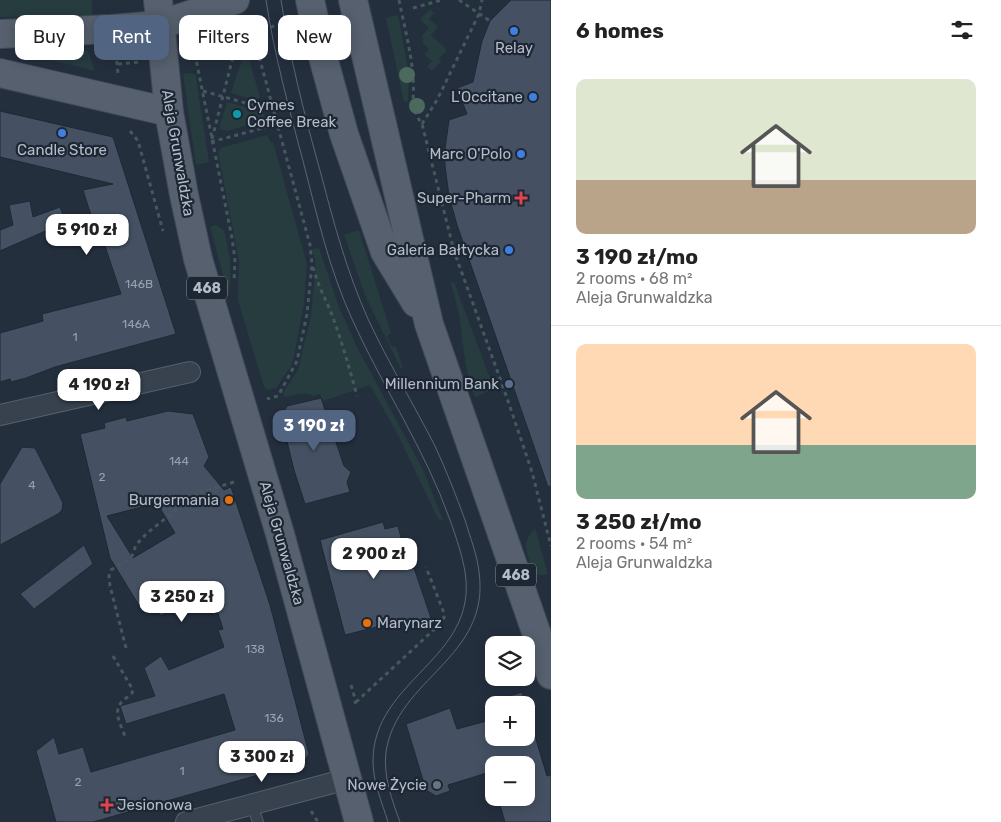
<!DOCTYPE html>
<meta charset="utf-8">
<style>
:root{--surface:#fff;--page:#f6f6f6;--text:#222;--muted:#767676;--line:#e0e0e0;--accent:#516482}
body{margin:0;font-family:Rubik,sans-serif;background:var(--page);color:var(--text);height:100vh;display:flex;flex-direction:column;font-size:19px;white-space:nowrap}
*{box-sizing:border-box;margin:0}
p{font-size:16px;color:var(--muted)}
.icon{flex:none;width:28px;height:28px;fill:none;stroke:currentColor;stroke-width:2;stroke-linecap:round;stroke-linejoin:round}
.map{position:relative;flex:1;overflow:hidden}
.drawer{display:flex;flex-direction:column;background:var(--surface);width:450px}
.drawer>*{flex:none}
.hud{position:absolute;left:15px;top:15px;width:460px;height:45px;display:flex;gap:10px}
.fabs{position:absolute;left:485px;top:636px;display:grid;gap:10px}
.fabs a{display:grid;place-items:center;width:50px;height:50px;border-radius:10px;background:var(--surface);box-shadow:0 2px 12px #0003;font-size:25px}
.price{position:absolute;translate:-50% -42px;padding:0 11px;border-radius:10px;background:#fff;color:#222;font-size:16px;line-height:32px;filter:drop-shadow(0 1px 2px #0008)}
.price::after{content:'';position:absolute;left:50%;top:30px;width:15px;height:11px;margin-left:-8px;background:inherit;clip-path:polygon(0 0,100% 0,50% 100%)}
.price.current{background:var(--accent);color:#fff}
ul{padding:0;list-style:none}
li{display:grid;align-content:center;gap:10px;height:265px;padding:0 25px}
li+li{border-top:1px solid var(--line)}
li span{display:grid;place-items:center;height:155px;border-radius:10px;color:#555}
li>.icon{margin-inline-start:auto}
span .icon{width:90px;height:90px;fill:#fffc;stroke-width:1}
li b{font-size:21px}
h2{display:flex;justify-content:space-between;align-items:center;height:60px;padding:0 25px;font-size:21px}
.tag{padding:0 18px;border-radius:10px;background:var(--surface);box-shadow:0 2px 12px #0003;font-size:18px;line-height:45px}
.tag.current{background:var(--accent);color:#fff}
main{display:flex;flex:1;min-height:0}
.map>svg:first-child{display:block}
.green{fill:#263c3f}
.building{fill:#455162;stroke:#1f2835;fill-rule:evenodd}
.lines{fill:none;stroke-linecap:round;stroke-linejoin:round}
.service-casing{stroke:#565f6c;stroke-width:12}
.minor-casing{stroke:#565f6c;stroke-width:22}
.primary-casing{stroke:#414a57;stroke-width:30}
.path{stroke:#44595c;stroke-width:3;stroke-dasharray:4 4;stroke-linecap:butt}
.service{stroke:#38414e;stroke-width:10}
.minor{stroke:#38414e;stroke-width:20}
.primary{stroke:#56606e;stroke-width:28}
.tram{stroke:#5a6575;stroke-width:1}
.tree{fill:#4b6a5d}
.shop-dot{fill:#3f7fe0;stroke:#1d2633;stroke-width:2}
.culture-dot{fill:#0f9aa8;stroke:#1d2633;stroke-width:2}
.health-dot{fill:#e0444e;stroke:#1d2633;stroke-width:2}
.service-dot{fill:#5c6f8a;stroke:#1d2633;stroke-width:2}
.food-dot{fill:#e8710a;stroke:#1d2633;stroke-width:2}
.worship-dot{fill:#6b7280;stroke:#1d2633;stroke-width:2}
.labels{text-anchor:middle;stroke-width:4.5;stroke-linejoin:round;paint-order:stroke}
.number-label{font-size:12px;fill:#98a1af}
.shield{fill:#1d2633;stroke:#878f9c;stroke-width:1}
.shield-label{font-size:14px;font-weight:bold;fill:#b4bcc9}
.poi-label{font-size:15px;fill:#b4bcc9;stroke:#1d2633;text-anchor:end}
.street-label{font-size:15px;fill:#b4bcc9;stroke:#1d2633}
</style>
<main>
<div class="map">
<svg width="551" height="822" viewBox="0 0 551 822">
<rect width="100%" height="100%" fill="#242f3e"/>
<g class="green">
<path d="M0,0H92V15L0,17Z"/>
<path d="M430,9L434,13L429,19L438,27L431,35L447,50L439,59L441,61L432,71L427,66L432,61L424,54L429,49L422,42L424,39L421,37L429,28L420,19Z"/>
<path d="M398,15L409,74L408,101L404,102L386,18Z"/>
<path d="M88,51L95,71L24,53Z"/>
<path d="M243,57L249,59L260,97L256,101L231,93Z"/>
<path d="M189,73L196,75V78L209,162L196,165L183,74Z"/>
<path d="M227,102L252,109L264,114L265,120L227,131L220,129V125Z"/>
<path d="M267,135L271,143L273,142L307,264L304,303L294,356L291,366L276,388L267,390L264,387L238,300L239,261L218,152L221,148Z"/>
<path d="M216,225L224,230C229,251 234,272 228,293L210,227Z"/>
<path d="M359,230L391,333L387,336L391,346L396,347L403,368H401L399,365L365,295L344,235Z"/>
<path d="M319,248L339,307L357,347L423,470L443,520L438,519L398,435L370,385L323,401L320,394L313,396C306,391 292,396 284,397L283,393L298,370L311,316L316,263L312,249Z"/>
<path d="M454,282L494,389L475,397C463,369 464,339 458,310C456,301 453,292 451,283Z"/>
<path d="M535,528L548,574C542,576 538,576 533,571C527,551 520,545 535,528Z"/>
</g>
<g class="building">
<path d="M511,0H551V486L548,487L457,225L449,196L445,166V149L449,120L467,114L457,88L473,82L482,41L490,21Z"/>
<path d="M0,111L113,137L176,334L55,367L26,378L11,382L10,379L0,382V333L43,321L42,314L121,294L105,246L101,247L83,190L113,184L0,157Z"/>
<path d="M30,201L33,217L60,207L66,222L0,251V230L13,225L9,205Z"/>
<path d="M321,398L344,466L351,472L347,482L350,492L305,504L294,470L281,417L287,406Z"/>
<path d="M168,411L193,414L209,457L204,466L224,490L231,487L270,605L309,754L304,762L93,822H56L36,751L54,737L59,754L83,747L91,772L235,730L224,694L126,724L120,706L155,696L144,668L161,656L169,670L224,647L218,630L223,629L209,585L161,616L149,599L140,607L110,558L80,434L105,428L104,423L126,417L127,421ZM157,503L175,533L133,558L107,516Z"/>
<path d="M22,447L35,448L63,503L62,510L58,514L0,545V484Z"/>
<path d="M383,522L385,529L398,526L409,569L414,568L432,621L412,629L408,619L345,635L320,540Z"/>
<path d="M84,545L93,564L34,609L20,594Z"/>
<path d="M522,692L526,705H505L503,698Z"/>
<path d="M526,706L547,776L551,775V822H505L498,798H526V765H494V784L490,772L448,785L450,791L436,796L426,790L406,724L450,708L457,729L494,719V738H526Z"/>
</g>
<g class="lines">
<g class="service-casing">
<path id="service" d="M252,805L258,822"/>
</g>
<g class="minor-casing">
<g id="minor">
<path d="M0,415L190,372"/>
<path d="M186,822L347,779"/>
</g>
</g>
<g class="primary-casing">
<g id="primary">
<path d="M158,0L169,112L184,195L198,259L280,534L359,822"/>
<path d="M310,0L320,46L344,134L385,252L416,303"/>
<path d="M353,0L429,324L551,675"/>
<path d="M0,34L111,29L159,25L235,0"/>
<path d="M0,73L169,112"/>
</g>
</g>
<g class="path">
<path d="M399,0C404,25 411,51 413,76C415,96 409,106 422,124L454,251L507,398L532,472L551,546"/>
<path d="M459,0L490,21"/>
<path d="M413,8L442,0"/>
<path d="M253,34L310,245L312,264L307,314L297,361L278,396L267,399"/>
<path d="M116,53L118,74"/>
<path d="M195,54L232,238L235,260L234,281"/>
<path d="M195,54L288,21"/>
<path d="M118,64L140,62"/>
<path d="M203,91L274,111"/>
<path d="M422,124L437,100L479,14L482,0"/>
<path d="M130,131L138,141L163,231"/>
<path d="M212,139L237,41"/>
<path d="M211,142L278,124"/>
<path d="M313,267C317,283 324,296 330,310C341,338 349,367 357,396"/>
<path d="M126,648L110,586L109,576L111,570L132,556L136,545L146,534L196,494L234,482"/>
<path d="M113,656L133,690L132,693C128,697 123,700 120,704C113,714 123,729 126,739"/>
<path d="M351,685L356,702L352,703"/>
<path d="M356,702L439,625L444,618V613L426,567"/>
<path d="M311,811L318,822"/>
</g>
<use href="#service" class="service"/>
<use href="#minor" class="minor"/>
<use href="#primary" class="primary"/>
<g class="tram">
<path d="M266,0C274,54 289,108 303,161C317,215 329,269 352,319C383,388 425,449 450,520C456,537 462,554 465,572C479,659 373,679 373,761C373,783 382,802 388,822"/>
<path d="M281,0C290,59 305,117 321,174C334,224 347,272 368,319C388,362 413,403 435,446C446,470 456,495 465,520C470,537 477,554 479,572C491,658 397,678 386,752C383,776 392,800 400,822"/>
</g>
</g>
<g class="tree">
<circle cx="407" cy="75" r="8"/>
<circle cx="417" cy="106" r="8"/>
</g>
<g class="shop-dot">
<circle cx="514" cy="31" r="5"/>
<circle cx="533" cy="97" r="5"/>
<circle cx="62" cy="133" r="5"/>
<circle cx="521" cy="154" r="5"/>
<circle cx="509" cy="250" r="5"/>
</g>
<circle class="culture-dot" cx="237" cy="114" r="5"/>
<g class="health-dot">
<path d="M518.5 190.5h5v5h5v5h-5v5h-5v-5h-5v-5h5z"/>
<path d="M104.5 797.5h5v5h5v5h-5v5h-5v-5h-5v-5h5z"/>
</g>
<circle class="service-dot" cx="509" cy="384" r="5"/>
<g class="food-dot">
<circle cx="229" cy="500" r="5"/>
<circle cx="367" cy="623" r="5"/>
</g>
<circle class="worship-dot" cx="437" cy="785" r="5"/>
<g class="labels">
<g class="number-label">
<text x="139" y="288">146B</text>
<text x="136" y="328">146A</text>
<text x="75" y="341">1</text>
<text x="179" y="465">144</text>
<text x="102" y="481">2</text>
<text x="32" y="489">4</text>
<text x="255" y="653">138</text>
<text x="274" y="722">136</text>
<text x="182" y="775">1</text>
<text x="78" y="786">2</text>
</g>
<g class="shield">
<rect x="187" y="276.5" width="40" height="23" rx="4"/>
<rect x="496" y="563.5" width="40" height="23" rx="4"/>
</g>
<g class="shield-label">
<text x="207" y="293">468</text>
<text x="516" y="580">468</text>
</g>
<g class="poi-label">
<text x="514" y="53" text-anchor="middle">Relay</text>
<text x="523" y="102">L'Occitane</text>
<text x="247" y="110" text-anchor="start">Cymes<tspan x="247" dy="17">Coffee Break</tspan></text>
<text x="62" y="155" text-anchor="middle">Candle Store</text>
<text x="511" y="159">Marc O'Polo</text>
<text x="511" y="203">Super-Pharm</text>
<text x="499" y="255">Galeria Bałtycka</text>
<text x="499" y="389">Millennium Bank</text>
<text x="219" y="505">Burgermania</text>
<text x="377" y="628" text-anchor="start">Marynarz</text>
<text x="427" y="790">Nowe Życie</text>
<text x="117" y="810" text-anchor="start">Jesionowa</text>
</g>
<g class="street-label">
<text transform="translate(178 153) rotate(80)" y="5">Aleja Grunwaldzka</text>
<text transform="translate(282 543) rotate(74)" y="5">Aleja Grunwaldzka</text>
</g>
</g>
</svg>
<div class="fabs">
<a><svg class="icon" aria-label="layers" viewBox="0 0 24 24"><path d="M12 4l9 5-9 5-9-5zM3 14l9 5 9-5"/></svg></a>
<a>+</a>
<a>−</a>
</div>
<b class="price" style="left:87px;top:256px">5 910 zł</b>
<b class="price" style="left:99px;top:411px">4 190 zł</b>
<b class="price current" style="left:314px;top:452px">3 190 zł</b>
<b class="price" style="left:374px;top:580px">2 900 zł</b>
<b class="price" style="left:182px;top:623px">3 250 zł</b>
<b class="price" style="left:262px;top:783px">3 300 zł</b>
<div class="hud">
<a class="tag">Buy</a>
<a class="tag current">Rent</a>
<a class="tag">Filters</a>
<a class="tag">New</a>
</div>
</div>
<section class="drawer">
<h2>6 homes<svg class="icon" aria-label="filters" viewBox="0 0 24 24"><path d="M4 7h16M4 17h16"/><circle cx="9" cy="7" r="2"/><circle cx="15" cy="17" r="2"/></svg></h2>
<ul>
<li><span style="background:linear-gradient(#dfe7d0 65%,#b9a48a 0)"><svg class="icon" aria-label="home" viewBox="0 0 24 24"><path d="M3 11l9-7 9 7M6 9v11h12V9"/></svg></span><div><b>3 190 zł/mo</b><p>2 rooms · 68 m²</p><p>Aleja Grunwaldzka</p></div></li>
<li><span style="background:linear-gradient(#ffd9b3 65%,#7fa58c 0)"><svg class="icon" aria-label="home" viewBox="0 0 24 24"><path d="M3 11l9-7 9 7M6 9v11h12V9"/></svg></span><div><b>3 250 zł/mo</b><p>2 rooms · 54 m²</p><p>Aleja Grunwaldzka</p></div></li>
</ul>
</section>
</main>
